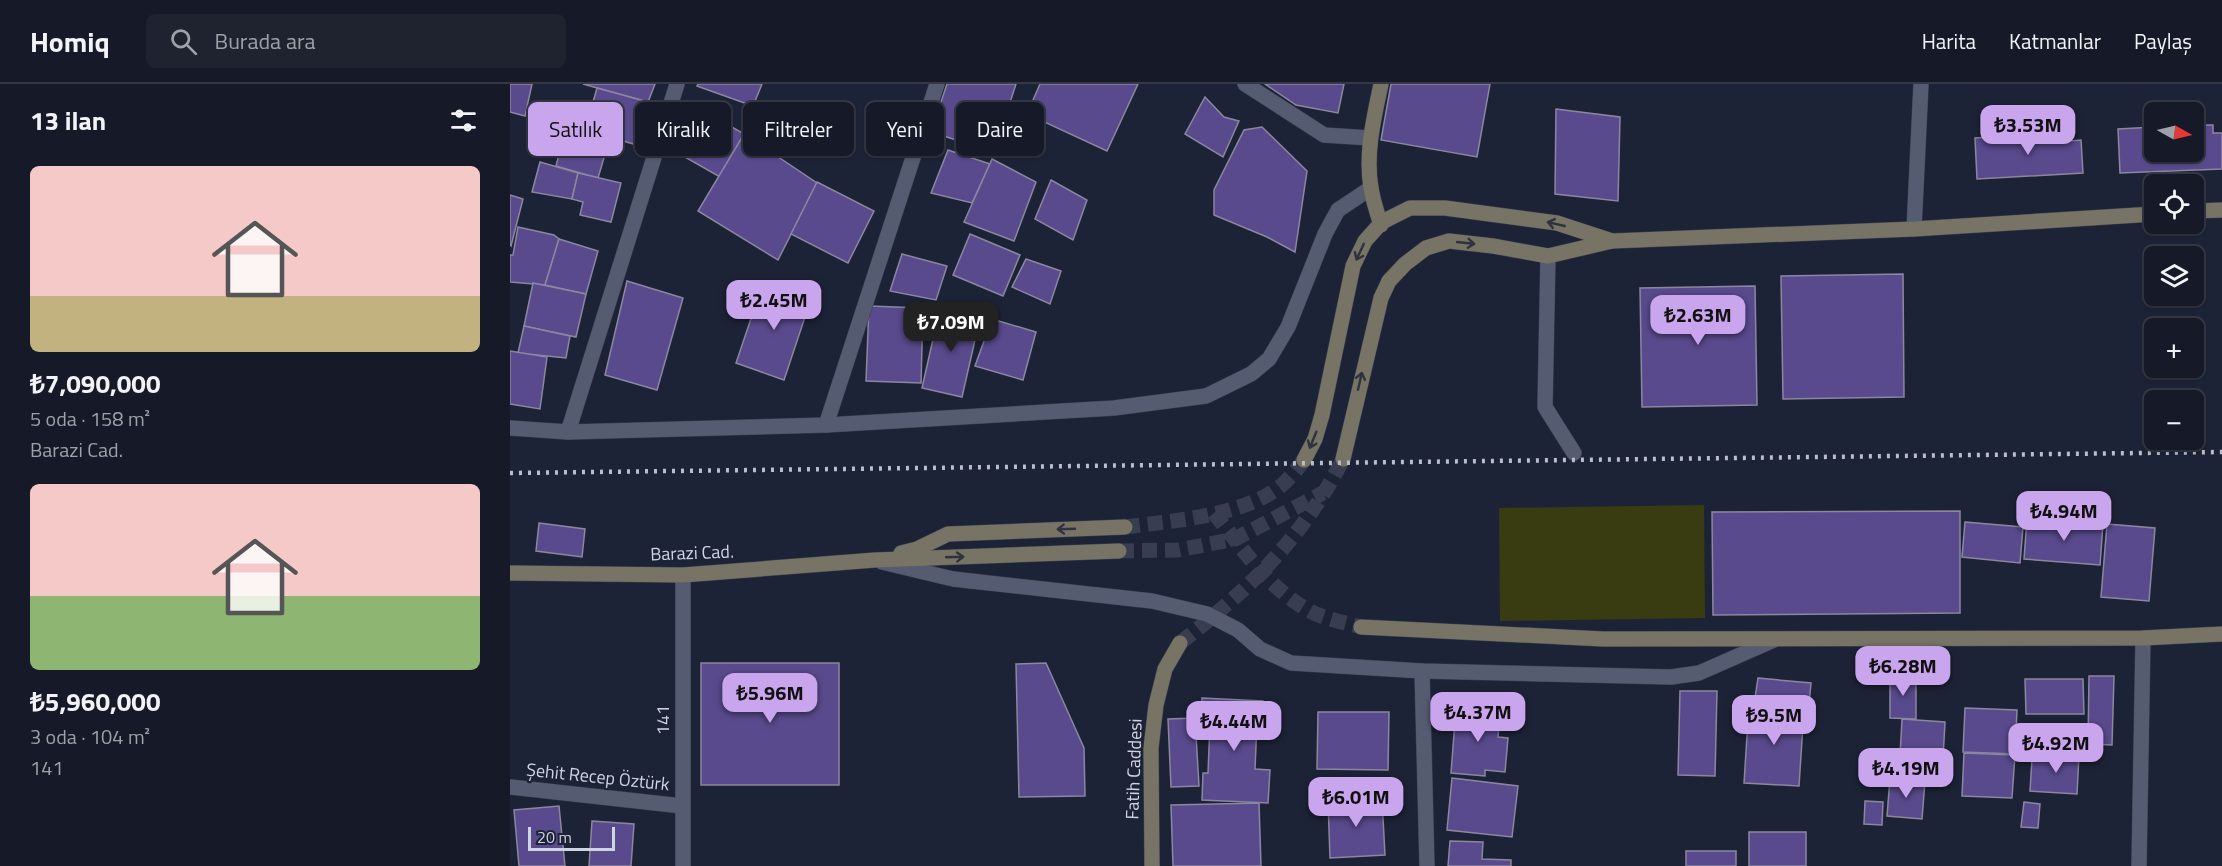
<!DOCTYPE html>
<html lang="tr">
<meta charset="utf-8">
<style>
:root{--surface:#161a28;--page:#1f2330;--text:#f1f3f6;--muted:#9ea1a8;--line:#353845;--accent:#c9a5ee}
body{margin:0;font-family:"Titillium Web",sans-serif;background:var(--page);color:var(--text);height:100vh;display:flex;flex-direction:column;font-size:22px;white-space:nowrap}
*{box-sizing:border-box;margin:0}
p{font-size:20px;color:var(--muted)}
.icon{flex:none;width:33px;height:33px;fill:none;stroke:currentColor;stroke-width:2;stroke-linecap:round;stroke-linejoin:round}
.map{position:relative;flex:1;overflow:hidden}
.side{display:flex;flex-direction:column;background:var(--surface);width:510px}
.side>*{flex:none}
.banner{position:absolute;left:18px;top:18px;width:570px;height:54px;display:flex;gap:12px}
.needle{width:39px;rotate:98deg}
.tools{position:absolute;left:1634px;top:18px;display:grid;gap:12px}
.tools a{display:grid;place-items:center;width:60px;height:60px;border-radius:9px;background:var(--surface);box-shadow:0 2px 4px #0004,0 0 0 2px var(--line);font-size:30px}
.scale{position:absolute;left:18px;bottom:15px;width:87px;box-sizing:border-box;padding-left:6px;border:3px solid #cfd4e1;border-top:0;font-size:16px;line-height:21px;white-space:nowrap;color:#cfd4e1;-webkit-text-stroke:4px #1d2336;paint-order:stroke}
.price{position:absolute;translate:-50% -51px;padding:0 14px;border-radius:12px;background:var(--accent);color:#111;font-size:20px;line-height:39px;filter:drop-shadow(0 2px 3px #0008)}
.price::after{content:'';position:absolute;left:50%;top:36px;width:18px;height:14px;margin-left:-9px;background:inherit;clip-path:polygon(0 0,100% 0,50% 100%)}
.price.current{background:#222;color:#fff}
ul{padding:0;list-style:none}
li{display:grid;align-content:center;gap:12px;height:318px;padding:0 30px}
li span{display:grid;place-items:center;height:186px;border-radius:9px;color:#555}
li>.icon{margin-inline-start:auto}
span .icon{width:108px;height:108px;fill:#fffc;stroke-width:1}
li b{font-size:26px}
h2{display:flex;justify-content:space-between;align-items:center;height:72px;padding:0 30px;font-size:26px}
.tag{padding:0 21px;border-radius:9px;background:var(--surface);box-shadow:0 2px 4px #0004,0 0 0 2px var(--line);font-size:21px;line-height:54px}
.tag.current{background:var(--accent);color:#111}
header{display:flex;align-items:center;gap:36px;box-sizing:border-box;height:84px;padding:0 30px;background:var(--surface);border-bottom:2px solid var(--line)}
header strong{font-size:28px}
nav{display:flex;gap:33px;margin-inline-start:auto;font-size:21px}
.search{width:420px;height:54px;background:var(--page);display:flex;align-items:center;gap:15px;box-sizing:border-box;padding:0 21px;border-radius:9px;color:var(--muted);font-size:22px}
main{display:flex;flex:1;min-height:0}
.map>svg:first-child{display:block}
.green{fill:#393b11}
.building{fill:#594a8d;stroke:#8a879f;stroke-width:1.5}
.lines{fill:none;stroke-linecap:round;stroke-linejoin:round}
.secondary-tunnel{stroke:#383e50;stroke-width:15;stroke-dasharray:15 8;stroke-linecap:butt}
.lane-casing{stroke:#3b4050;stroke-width:16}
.street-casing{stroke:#3b4050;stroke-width:16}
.secondary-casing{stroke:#3b4050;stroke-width:16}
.lane{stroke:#555c72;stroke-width:15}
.street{stroke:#555c72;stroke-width:15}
.secondary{stroke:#777365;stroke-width:15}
.rail{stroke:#b9becc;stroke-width:4.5;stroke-dasharray:3 6;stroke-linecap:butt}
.oneway{stroke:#2f333f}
.labels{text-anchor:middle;stroke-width:4.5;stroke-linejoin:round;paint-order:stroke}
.street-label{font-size:18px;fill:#cfd4e1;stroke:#1d2336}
</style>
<header>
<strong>Homiq</strong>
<div class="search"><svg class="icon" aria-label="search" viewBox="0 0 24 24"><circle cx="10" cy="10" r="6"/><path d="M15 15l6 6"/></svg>Burada ara</div>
<nav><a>Harita</a><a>Katmanlar</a><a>Paylaş</a></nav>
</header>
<main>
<section class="side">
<h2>13 ilan<svg class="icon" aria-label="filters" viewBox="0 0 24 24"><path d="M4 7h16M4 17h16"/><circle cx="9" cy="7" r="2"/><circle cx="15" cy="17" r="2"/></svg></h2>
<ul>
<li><span style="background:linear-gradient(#f6c9c9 70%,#c2b280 0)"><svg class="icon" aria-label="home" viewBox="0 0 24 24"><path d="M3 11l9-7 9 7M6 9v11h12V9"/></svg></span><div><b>₺7,090,000</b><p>5 oda · 158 m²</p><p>Barazi Cad.</p></div></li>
<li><span style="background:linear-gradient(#f6c9c9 60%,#8fb573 0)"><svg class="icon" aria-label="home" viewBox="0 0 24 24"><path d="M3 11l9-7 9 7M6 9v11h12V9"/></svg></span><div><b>₺5,960,000</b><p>3 oda · 104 m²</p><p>141</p></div></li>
</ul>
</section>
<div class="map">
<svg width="1712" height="782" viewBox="0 0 1712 782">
<rect width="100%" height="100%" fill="#1d2336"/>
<path class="green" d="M1194,421L1195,534L990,537L989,424Z"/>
<g class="building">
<path d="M0,0H22L15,32L0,28Z"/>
<path d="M73,0H145L138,18Z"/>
<path d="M188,0H252L243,22L187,2Z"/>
<path d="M437,0H506L484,68L421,48Z"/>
<path d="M530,0H628L597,67L517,30Z"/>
<path d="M755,0H834L828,29L786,21Z"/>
<path d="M881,0H980L967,73L871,56Z"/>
<path d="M87,4L138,18L127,61L75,46Z"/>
<path d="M695,13L714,33L729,37L713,73L675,50Z"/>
<path d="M191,25L234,50L210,93L166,68Z"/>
<path d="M1046,25L1110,33L1108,117L1045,110Z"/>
<path d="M1683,41H1703V49H1712V85L1610,89L1608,45L1644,43V68H1683Z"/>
<path d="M752,43L797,87L785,168L757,153L704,131V106L734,46Z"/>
<path d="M56,44L99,57L88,94L46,82Z"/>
<path d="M1559,48L1560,57L1571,56L1573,89L1467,95L1465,54Z"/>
<path d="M234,50L307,99L268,176L188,127Z"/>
<path d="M438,66L480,80L462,119L421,109Z"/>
<path d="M482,75L526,98L504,157L454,138Z"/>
<path d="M30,78L68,89L62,115L22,108Z"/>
<path d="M68,89L111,99L101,138L70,131L73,118L62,115Z"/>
<path d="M541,96L577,116L563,156L525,135Z"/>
<path d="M307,98L364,127L338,179L281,150Z"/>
<path d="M0,111L13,115L1,162L0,161Z"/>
<path d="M8,143L44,151L49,155L35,201L0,198V171H3Z"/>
<path d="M460,150L510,171L493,212L443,191Z"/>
<path d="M49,155L88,167L76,210L35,201Z"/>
<path d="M392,170L437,182L426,216L380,207Z"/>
<path d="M516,175L551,187L540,220L502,203Z"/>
<path d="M1393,190L1394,313L1273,315L1271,192Z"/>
<path d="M117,197L173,214L147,306L95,291Z"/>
<path d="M23,199L76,210L66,253L14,242Z"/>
<path d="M253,199L301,215L274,296L226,279Z"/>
<path d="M1245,202L1247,321L1132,323L1130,204Z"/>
<path d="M359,222L413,224L411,299L356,297Z"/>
<path d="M430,224L470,234L452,313L412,304Z"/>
<path d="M482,235L526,248L513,296L465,282Z"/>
<path d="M14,242L60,252L56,274L8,269Z"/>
<path d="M0,267L37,273L30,325L0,320Z"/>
<path d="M1450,427V529L1203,531L1202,428Z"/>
<path d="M1517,435L1593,440L1590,481L1514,475Z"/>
<path d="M1455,438L1513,443L1510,479L1452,473Z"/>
<path d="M29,439L75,445L72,473L26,467Z"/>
<path d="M1597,440L1645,444L1639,517L1591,513Z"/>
<rect x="191" y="579" width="138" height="122"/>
<path d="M536,579L574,664L575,712L509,713L506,580Z"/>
<path d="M1380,592H1406V635L1380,634Z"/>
<path d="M1579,592H1604L1602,661L1578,660Z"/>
<path d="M1248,594L1301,599L1299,620L1245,614Z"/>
<path d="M1515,595H1573L1574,630H1516Z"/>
<path d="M1170,607H1207L1205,692L1168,691Z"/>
<path d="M692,614L753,617L752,639H747L745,685L760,686L758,719L692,716L693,689H698L700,639H691Z"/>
<path d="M1239,621L1294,625L1289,702L1234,699Z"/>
<path d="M946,624L990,628L988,653L998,654L995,688L975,686V692L941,689Z"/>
<path d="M1455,624L1507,626L1505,670L1453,668Z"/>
<path d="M808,628H879L878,686L807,685Z"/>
<path d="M685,634L689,702L661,703L658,635Z"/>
<path d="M1392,635L1435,638L1432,693L1389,690Z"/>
<path d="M1454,669L1505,671L1502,714L1452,712Z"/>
<path d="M1542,669L1569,671L1567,710L1520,707L1522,675L1541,676Z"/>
<path d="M942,694L1008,702L1002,753L937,746Z"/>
<path d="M1380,694L1415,697L1412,735L1377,732Z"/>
<path d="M872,715L875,771L820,774L818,717Z"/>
<path d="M1355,717L1373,718L1372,741L1354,740Z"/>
<path d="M1514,718L1530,720L1528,744L1511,743Z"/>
<path d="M749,719L751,782H663L661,721Z"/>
<path d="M49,722L55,782H9L4,726Z"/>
<path d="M82,737L124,740L121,782H79Z"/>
<rect x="1239" y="748" width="57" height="34"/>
<path d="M940,757L973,758L972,775L1001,776V782H938Z"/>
<rect x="1176" y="767" width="50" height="15"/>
</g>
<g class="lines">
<g class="secondary-tunnel">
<path d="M704,429C734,466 761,509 806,530C820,536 836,539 851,543"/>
<path d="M615,443C661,437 737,432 773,400C781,393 788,384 794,376"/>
<path d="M609,467L668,466L725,455L813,409"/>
<path d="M670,559C739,505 793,454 833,375"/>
</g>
<g class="lane-casing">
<path id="lane" d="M1038,172L1035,323L1064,369"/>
</g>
<g class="street-casing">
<g id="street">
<path d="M735,0L814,51L860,54"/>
<path d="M1404,145L1411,0"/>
<path d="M316,341L427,0"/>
<path d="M0,344L58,348L316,341L604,324L696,312L741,290L759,275L778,243L815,150L828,126L861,104"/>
<path d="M58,348L167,0"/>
<path d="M372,478L443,495L642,517L697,530L728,546L750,565L781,579L912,587L1161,593L1189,589L1264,556"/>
<path d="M912,587L917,782"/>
<path d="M0,703L172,722"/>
<path d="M173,782V491"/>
<path d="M1629,782L1633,554"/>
</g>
</g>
<g class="secondary-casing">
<g id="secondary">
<path d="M1683,127L1712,126"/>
<path d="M871,141C867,129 863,116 861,104C855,69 864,34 871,0"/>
<path d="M833,375L871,214L879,197L895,180L916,164L939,157L983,162L1038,172L1102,157L1404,145L1644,130"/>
<path d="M794,376L805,355L812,331L843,182L855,157L872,138L900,124H935L1047,139L1102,157"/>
<path d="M391,469L407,465L438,450L615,443"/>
<path d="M0,489L173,491L365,476L609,467"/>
<path d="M851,543L1093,555L1633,554L1712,550"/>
<path d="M642,782L641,664L646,621L655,585L670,559"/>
</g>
</g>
<use href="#lane" class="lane"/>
<use href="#street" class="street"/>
<use href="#secondary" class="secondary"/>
<path class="rail" d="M0,389L1712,368"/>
</g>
<defs><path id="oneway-shaft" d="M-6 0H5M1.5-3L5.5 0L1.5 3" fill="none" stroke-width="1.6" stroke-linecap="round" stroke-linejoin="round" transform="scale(1.5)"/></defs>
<g class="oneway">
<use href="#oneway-shaft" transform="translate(1046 140) rotate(-167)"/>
<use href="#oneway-shaft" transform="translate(956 159) rotate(6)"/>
<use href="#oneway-shaft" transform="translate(850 168) rotate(115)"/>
<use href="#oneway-shaft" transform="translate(850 297) rotate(-77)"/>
<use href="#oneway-shaft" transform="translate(803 356) rotate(112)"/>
<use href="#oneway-shaft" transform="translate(556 445) rotate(178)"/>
<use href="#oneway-shaft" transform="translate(445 473) rotate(-2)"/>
</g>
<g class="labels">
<g class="street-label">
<text transform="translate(182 469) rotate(-2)" y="6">Barazi Cad.</text>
<text transform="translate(153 636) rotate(-90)" y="6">141</text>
<text transform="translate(624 685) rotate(-88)" y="6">Fatih Caddesi</text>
<text transform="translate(88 693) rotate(6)" y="6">Şehit Recep Öztürk</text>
</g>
</g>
</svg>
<div class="tools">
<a><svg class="needle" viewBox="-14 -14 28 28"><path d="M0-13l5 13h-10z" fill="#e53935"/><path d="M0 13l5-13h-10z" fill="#9ea1a8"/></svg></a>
<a><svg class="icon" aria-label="locate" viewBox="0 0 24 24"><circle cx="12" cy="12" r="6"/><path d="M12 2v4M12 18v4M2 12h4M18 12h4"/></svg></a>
<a><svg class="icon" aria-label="layers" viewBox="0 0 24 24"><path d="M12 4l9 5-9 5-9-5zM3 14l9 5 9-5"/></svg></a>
<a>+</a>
<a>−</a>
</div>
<div class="scale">20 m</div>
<b class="price" style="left:1518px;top:72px">₺3.53M</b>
<b class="price" style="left:264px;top:247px">₺2.45M</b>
<b class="price" style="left:1188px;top:262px">₺2.63M</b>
<b class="price current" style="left:441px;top:269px">₺7.09M</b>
<b class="price" style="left:1554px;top:458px">₺4.94M</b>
<b class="price" style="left:1393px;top:613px">₺6.28M</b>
<b class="price" style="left:260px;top:640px">₺5.96M</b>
<b class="price" style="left:968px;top:659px">₺4.37M</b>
<b class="price" style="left:1264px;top:662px">₺9.5M</b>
<b class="price" style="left:724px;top:668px">₺4.44M</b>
<b class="price" style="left:1546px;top:690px">₺4.92M</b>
<b class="price" style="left:1396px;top:715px">₺4.19M</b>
<b class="price" style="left:846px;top:744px">₺6.01M</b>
<div class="banner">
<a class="tag current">Satılık</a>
<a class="tag">Kiralık</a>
<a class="tag">Filtreler</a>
<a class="tag">Yeni</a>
<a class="tag">Daire</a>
</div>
</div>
</main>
